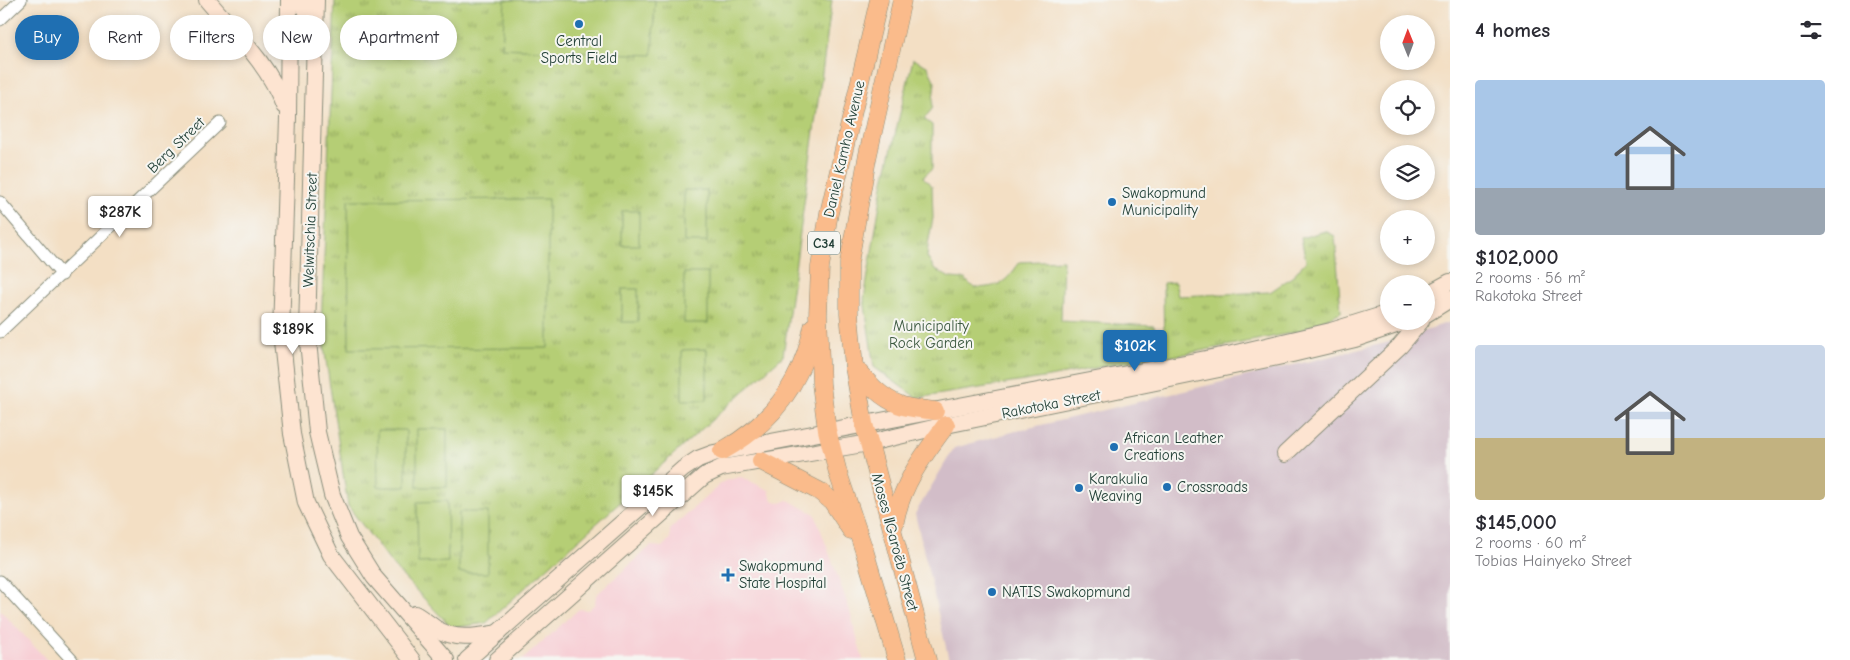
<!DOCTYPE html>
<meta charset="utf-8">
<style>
:root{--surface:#fff;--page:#f2f2f3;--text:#2b2b33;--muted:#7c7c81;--accent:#1f6fb2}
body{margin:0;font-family:"Comic Neue",sans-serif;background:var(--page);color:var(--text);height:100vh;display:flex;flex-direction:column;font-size:19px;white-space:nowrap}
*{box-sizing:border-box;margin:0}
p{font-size:16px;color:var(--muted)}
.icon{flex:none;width:28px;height:28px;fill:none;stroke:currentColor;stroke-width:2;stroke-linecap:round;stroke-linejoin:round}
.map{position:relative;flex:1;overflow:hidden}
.details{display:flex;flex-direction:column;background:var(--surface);width:400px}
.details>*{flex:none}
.guide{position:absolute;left:15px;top:15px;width:475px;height:45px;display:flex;gap:10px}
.needle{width:32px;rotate:359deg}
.fabs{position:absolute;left:1380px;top:15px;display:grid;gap:10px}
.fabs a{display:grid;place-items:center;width:55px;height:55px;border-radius:50%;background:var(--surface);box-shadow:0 2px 8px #0003;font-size:25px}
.price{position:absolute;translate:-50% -42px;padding:0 11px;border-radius:5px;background:#fff;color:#222;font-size:16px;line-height:32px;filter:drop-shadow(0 1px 2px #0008)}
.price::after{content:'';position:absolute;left:50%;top:30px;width:15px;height:11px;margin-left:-8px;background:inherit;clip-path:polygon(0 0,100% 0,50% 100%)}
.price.selected{background:var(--accent);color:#fff}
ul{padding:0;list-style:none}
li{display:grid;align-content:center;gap:10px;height:265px;padding:0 25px}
li span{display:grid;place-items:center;height:155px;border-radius:5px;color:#555}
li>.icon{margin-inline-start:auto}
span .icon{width:90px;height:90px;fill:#fffc;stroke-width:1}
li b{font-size:21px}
h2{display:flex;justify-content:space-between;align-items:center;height:60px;padding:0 25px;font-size:21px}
.chip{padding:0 18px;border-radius:22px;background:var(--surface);box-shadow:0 2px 8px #0003;font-size:18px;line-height:45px}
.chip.selected{background:var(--accent);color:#fff}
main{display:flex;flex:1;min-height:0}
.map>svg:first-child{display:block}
.built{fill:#f7cfd5}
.industrial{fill:#d2bdc8}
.park{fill:url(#park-tufts);stroke:#6a8654}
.garden{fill:#b5ce74;stroke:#6a8654}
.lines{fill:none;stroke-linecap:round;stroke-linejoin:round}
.street-casing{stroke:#898e7c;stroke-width:13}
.secondary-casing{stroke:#898e7c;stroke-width:18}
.primary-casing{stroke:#898e7c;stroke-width:19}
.street{stroke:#fff;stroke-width:11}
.secondary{stroke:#fde4d1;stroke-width:16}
.primary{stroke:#fabb8b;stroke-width:18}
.poi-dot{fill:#1f6fb2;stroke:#f6f6f2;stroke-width:2}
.labels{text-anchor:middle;stroke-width:4;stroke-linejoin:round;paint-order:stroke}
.shield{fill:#f6f6f2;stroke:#60746d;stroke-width:1}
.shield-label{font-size:14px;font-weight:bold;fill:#1f3d34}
.poi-label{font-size:15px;fill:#1f3d34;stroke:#f6f6f2;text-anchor:start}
.street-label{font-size:15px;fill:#1f3d34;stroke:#f6f6f2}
.park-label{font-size:15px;fill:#3d5a41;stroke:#f6f6f2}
</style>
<main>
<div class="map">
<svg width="1450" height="660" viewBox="0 0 1450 660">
<defs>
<pattern id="park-tufts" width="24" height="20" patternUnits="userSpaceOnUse" patternTransform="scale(1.25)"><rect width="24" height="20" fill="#b5ce74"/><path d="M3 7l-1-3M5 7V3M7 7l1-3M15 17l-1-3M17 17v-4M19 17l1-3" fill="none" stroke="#93a860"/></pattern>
</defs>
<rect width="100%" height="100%" fill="#f6f6f2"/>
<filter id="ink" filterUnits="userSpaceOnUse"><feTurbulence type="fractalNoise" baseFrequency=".02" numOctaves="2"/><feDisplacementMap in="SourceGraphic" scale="10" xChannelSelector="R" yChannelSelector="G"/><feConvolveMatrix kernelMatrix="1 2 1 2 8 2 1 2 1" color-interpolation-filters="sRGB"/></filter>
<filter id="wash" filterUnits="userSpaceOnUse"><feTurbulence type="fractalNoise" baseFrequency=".0096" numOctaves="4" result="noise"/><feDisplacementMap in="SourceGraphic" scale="20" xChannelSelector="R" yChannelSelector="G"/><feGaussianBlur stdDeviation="1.12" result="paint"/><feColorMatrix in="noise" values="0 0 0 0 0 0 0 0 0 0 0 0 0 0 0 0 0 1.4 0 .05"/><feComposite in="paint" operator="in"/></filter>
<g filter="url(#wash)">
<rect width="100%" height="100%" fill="#f3dfc4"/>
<g class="built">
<path d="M741,477L769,490L772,500L781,503L788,500L815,514L849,608L863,660H522L579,609L588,610L595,604L596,595L651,546L662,547L670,539V529L724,481Z"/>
<path d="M0,610L47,660H0Z"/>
</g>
<path class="industrial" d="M1450,322V660H949L915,514L954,448L1016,431L1386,343Z"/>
<g class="park">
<path d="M335,0H832L783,356L486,623L452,628L394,567L348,506L321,327Z"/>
<path d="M913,59L927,66L935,82L932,109L924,119L932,125V169L923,177L932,186L933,218L928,244L927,257L934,269L950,278L965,279L974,288C1001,287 1005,283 1020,262L1063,260L1061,321L1154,326L1157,356L1049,377L917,398L874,367L864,299L883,185Z"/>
<path d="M1325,231L1335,236L1341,312L1297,332L1164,358L1163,283L1175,282L1178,296L1270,292L1292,277L1306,261L1301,238Z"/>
</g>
<g class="garden">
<path d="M505,0H655L652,55L502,48Z"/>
<rect x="684" y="190" width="23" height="52"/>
<path d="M548,199V348L349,349L348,200Z"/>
<rect x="622" y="211" width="17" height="34"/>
<rect x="684" y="273" width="24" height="50"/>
<rect x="622" y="289" width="16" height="33"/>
<path d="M707,349V400H682V350Z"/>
<rect x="417" y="429" width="30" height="58"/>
<path d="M377,430H406V487H378Z"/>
<path d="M447,501L448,562L418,563L417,502Z"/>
<rect x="459" y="512" width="29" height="61"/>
</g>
</g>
<g filter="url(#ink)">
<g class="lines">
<g class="street-casing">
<g id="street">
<path d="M0,20L21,0"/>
<path d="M0,202L62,275"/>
<path d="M0,332L220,123"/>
<path d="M0,581L72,660"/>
</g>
</g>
<g class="secondary-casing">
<g id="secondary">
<path d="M207,0C235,33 269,64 284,106"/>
<path d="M289,0L288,118L281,332L292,434L306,503L331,555L412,660"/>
<path d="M299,0L305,8L314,26"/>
<path d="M316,0L307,331L317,432L332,495L349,537L374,577L446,660"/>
<path d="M1426,295L1450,282"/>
<path d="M1426,314L1450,299"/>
<path d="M1285,454L1400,346L1421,321"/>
<path d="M415,614C422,618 428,623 435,628C455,641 475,637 498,633"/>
<path d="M467,660L683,469L698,459L714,453L1232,354L1331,331L1389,313"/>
<path d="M497,660L704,476L721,468L869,443L946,425L1292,354L1355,339L1408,321"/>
</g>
</g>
<g class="primary-casing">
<g id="primary">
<path d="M879,0L829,213L820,267L818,315L821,384L827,430L838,473L865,553L897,660"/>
<path d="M902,0L867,159L849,263V313L854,367L864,424L927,660"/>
<path d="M854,367C867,382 881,398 900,405C910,409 924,409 935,411"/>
<path d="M722,451C772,424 802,383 813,327"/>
<path d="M761,461L819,491L832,501L851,530"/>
<path d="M894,525C901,485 922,457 946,425"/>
</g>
</g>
<use href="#street" class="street"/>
<use href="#secondary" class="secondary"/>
<use href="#primary" class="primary"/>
</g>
</g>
<g class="poi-dot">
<circle cx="579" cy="24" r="5"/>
<circle cx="1112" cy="202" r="5"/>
<circle cx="1114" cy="447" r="5"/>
<circle cx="1167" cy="487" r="5"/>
<circle cx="1079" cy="488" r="5"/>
<path d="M725.5 567.5h5v5h5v5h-5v5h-5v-5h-5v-5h5z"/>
<circle cx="992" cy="592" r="5"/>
</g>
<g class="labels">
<rect class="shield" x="808" y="231.5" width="32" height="23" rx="4"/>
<g class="shield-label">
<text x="824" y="248">C34</text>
</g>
<g class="poi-label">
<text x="579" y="46" text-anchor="middle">Central<tspan x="579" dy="17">Sports Field</tspan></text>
<text x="1122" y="198">Swakopmund<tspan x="1122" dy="17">Municipality</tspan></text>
<text x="1124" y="443">African Leather<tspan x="1124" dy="17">Creations</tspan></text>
<text x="1089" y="484">Karakulia<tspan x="1089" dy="17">Weaving</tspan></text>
<text x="1177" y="492">Crossroads</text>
<text x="739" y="571">Swakopmund<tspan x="739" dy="17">State Hospital</tspan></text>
<text x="1002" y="597">NATIS Swakopmund</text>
</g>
<g class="street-label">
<text transform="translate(176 145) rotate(-44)" y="5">Berg Street</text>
<text transform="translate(844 149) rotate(-77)" y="5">Daniel Kamho Avenue</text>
<text transform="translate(310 230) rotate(-88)" y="5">Welwitschia Street</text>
<text transform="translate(1051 404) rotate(-11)" y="5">Rakotoka Street</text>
<text transform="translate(895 542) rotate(75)" y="5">Moses ǁGaroëb Street</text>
</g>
<g class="park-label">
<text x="931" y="331">Municipality<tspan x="931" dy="17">Rock Garden</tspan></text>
</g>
</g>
</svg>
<div class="fabs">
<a><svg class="needle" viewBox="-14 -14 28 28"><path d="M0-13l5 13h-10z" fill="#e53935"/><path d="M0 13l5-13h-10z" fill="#7c7c81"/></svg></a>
<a><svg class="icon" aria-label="locate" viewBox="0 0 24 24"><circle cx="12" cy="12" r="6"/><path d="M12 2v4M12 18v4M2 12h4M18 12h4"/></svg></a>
<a><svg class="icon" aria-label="layers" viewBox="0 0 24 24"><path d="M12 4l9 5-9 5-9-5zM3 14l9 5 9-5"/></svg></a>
<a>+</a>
<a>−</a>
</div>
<b class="price" style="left:120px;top:238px">$287K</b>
<b class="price" style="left:293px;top:355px">$189K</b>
<b class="price selected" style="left:1135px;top:372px">$102K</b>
<b class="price" style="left:653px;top:517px">$145K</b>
<div class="guide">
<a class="chip selected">Buy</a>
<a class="chip">Rent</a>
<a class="chip">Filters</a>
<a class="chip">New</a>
<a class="chip">Apartment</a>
</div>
</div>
<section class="details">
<h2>4 homes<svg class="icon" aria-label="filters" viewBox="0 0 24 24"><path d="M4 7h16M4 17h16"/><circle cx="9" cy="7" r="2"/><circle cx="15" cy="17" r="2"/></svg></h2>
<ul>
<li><span style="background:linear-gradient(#a9c7e8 70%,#9aa5b1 0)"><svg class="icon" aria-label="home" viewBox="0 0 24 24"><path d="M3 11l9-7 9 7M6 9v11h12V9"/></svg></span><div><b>$102,000</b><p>2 rooms · 56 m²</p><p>Rakotoka Street</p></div></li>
<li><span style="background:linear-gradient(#c9d6e8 60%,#c2b280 0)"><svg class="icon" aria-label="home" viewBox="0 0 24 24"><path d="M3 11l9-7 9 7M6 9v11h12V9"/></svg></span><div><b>$145,000</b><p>2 rooms · 60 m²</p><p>Tobias Hainyeko Street</p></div></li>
</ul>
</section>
</main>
